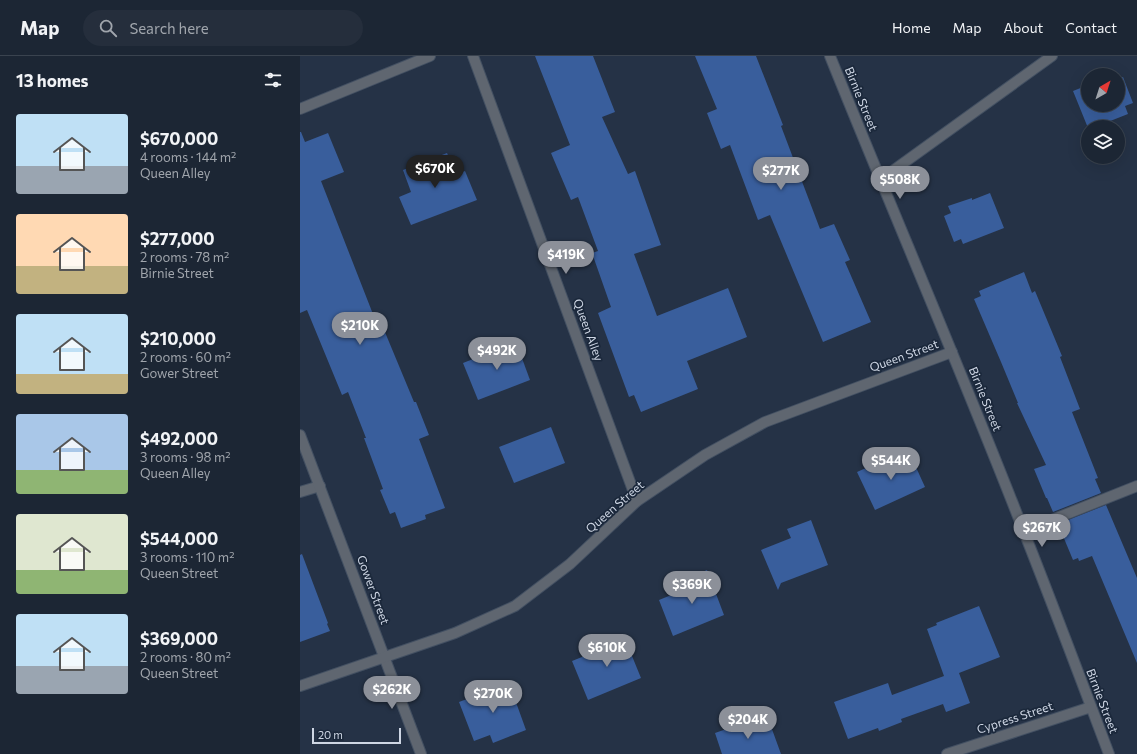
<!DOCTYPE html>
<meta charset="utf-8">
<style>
:root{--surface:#1c2634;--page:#252e3c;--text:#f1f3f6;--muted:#a0a5ac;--line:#3a434f;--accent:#8c9099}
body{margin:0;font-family:Commissioner,sans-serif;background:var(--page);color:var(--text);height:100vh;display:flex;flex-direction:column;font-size:15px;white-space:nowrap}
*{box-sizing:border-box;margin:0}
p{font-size:13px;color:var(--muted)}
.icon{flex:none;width:22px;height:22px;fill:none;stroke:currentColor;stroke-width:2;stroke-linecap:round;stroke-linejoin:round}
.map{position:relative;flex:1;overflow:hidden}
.side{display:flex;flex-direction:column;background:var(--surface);width:300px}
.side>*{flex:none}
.needle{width:26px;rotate:39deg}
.controls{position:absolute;left:781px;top:12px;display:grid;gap:8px}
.controls a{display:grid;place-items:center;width:44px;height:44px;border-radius:50%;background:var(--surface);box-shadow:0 4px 16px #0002,0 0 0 1px var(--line);font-size:20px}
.scale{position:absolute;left:12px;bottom:10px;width:89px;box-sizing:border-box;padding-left:4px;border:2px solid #ced6e4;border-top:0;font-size:11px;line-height:14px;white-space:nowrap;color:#ced6e4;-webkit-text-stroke:3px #1b283b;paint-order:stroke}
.price{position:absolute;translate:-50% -34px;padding:0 9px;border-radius:14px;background:var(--accent);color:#fff;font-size:13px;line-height:26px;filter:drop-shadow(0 1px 2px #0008)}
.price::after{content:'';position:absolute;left:50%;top:24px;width:12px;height:9px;margin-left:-6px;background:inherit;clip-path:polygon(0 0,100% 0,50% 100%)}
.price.current{background:#222;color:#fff}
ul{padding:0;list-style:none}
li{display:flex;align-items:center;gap:12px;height:100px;padding:0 16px}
li span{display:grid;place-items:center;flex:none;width:112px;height:80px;border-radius:4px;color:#555}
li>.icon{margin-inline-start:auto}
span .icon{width:48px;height:48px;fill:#fffc;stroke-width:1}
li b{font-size:17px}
h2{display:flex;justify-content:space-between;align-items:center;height:48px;padding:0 16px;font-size:17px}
header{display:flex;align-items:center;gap:24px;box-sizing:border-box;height:56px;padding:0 20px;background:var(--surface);border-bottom:1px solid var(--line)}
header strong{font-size:19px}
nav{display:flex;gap:22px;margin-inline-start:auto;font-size:14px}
.search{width:280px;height:36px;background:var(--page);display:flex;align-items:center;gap:10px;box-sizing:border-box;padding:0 14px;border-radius:22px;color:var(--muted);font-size:15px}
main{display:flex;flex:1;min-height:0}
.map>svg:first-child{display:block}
.building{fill:#395e9c}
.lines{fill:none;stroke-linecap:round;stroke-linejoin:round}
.service-casing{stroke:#435062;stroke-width:12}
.minor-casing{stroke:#435062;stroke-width:12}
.service{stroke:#5f6670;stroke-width:10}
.minor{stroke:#5f6670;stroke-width:10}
.labels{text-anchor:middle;stroke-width:3.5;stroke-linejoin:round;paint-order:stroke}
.street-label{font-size:12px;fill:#ced6e4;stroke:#1b283b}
</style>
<header>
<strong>Map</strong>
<div class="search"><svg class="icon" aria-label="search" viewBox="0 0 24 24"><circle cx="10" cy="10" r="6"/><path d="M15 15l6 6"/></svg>Search here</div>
<nav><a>Home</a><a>Map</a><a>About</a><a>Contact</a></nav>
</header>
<main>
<section class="side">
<h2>13 homes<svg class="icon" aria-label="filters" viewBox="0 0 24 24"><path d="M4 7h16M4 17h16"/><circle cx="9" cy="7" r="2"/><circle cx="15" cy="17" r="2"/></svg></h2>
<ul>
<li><span style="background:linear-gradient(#bfe0f5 65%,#9aa5b1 0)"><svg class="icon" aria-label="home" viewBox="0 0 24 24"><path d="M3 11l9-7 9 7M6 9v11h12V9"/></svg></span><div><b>$670,000</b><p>4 rooms · 144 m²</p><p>Queen Alley</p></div></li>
<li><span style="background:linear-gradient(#ffd9b3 65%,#c2b280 0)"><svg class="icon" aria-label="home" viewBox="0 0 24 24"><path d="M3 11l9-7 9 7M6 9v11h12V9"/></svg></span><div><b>$277,000</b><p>2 rooms · 78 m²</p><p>Birnie Street</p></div></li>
<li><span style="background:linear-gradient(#bfe0f5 75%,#c2b280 0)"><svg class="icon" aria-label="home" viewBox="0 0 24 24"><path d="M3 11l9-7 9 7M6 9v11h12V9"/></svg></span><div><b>$210,000</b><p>2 rooms · 60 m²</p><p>Gower Street</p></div></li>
<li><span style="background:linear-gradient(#a9c7e8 70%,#8fb573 0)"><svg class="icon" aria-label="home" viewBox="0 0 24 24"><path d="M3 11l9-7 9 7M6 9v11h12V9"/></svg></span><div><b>$492,000</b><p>3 rooms · 98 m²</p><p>Queen Alley</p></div></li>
<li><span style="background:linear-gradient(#dfe7d0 70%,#8fb573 0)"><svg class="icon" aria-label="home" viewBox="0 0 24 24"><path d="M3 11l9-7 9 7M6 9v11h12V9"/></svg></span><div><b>$544,000</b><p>3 rooms · 110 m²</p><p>Queen Street</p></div></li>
<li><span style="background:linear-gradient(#bfe0f5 65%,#9aa5b1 0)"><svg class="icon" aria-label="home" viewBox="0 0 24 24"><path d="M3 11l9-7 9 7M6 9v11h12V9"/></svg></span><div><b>$369,000</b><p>2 rooms · 80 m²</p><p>Queen Street</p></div></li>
</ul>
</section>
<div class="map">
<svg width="837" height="698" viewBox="0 0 837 698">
<rect width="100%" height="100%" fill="#253246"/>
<g class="building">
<path d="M235,0H293L315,56L302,61L328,118L335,115L361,189L334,198L357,260L428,232L447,281L387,305L398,333L341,356L334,339L329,341L298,257L311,251L292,197L298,195L278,141L271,144L251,97L270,89Z"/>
<path d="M395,0H456L483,69L481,70L520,173L534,168L550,204L545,206L571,266L523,286L470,159L458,164L430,89L421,93L407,57L417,53Z"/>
<path d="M823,21L833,47L825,50L828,58L795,71H788V72L773,35L788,29V49H818V23Z"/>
<path d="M0,76H1L5,86L28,77L44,116L21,125L78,271L82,269L114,346H116L129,379L119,383L145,452L125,459L126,463L101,472L95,456L90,458L80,434L83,433L64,382H66L48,336L42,339L7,254L0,257Z"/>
<path d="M147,97L156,118L165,115L177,144L111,169L99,141L111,136L103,114Z"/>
<path d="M690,137L704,172L663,188L661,183L654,186L644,160L651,157L648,150L672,142V144Z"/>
<path d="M724,216L732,237L735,235L762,300L760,301L780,353L772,356L798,422L795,423L801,437L753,456L747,442H746L734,413L746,409L717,347H718L701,306L674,243L681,240L679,235Z"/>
<path d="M216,286L230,324L178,344L163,307Z"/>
<path d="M251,371L265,407L214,427L199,391Z"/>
<path d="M609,396L625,431L575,454L557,416L579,406L580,409Z"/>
<path d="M806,449L837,522V607L792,500L779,505L778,502L773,504L758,468Z"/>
<path d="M511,464L528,509L481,527L478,534L461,494L491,482L487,473Z"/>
<path d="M2,498L28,567L27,568L30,575L0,586V499Z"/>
<path d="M407,514L424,559L373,580L359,544L386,533L383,524Z"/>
<path d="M679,550L700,601L659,617L670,647L646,656L643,648L601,663L602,666L579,675L578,672L548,683L534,646L588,627L592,639L644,620L627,573L637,569L636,567Z"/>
<path d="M323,578L341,622L288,644L272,605L292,597L290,592Z"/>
<path d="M209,627L226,674L193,687L190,679L174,685L159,646Z"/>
<path d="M449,665L451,671L469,665L481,698H422L415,677Z"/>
</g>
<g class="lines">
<g class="service-casing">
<path id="service" d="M0,436L20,430"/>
</g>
<g class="minor-casing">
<g id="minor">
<path d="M173,0L337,445"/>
<path d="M530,0C594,159 662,316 724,476C753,549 781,624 809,698"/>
<path d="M0,53L130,0"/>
<path d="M580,124L752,0"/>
<path d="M0,379L121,698"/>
<path d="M724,475L837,430"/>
<path d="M0,630L155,577L215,550L270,508L337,445L405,399L465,366L652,296"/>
<path d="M647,698L791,651"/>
</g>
</g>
<use href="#service" class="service"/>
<use href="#minor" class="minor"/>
</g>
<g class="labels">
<g class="street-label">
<text transform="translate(561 43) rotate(68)" y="4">Birnie Street</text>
<text transform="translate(288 274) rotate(70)" y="4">Queen Alley</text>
<text transform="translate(604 300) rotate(-20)" y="4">Queen Street</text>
<text transform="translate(685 343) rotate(68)" y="4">Birnie Street</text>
<text transform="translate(315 451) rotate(-41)" y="4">Queen Street</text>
<text transform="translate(73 534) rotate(70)" y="4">Gower Street</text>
<text transform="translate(802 645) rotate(69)" y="4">Birnie Street</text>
<text transform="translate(715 662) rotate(-18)" y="4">Cypress Street</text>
</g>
</g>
</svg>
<div class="controls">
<a><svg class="needle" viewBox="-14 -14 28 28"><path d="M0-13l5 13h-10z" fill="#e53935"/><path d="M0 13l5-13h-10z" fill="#a0a5ac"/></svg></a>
<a><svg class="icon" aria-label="layers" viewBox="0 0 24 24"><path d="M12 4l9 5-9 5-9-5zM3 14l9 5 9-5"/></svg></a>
</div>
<div class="scale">20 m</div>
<b class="price current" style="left:135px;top:133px">$670K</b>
<b class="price" style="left:481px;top:135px">$277K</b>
<b class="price" style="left:600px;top:144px">$508K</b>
<b class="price" style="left:266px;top:219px">$419K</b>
<b class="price" style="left:60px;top:290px">$210K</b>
<b class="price" style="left:197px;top:315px">$492K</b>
<b class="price" style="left:591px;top:425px">$544K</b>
<b class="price" style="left:742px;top:492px">$267K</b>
<b class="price" style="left:392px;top:549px">$369K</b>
<b class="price" style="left:307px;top:612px">$610K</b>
<b class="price" style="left:92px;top:654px">$262K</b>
<b class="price" style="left:193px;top:658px">$270K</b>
<b class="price" style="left:448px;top:684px">$204K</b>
</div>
</main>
